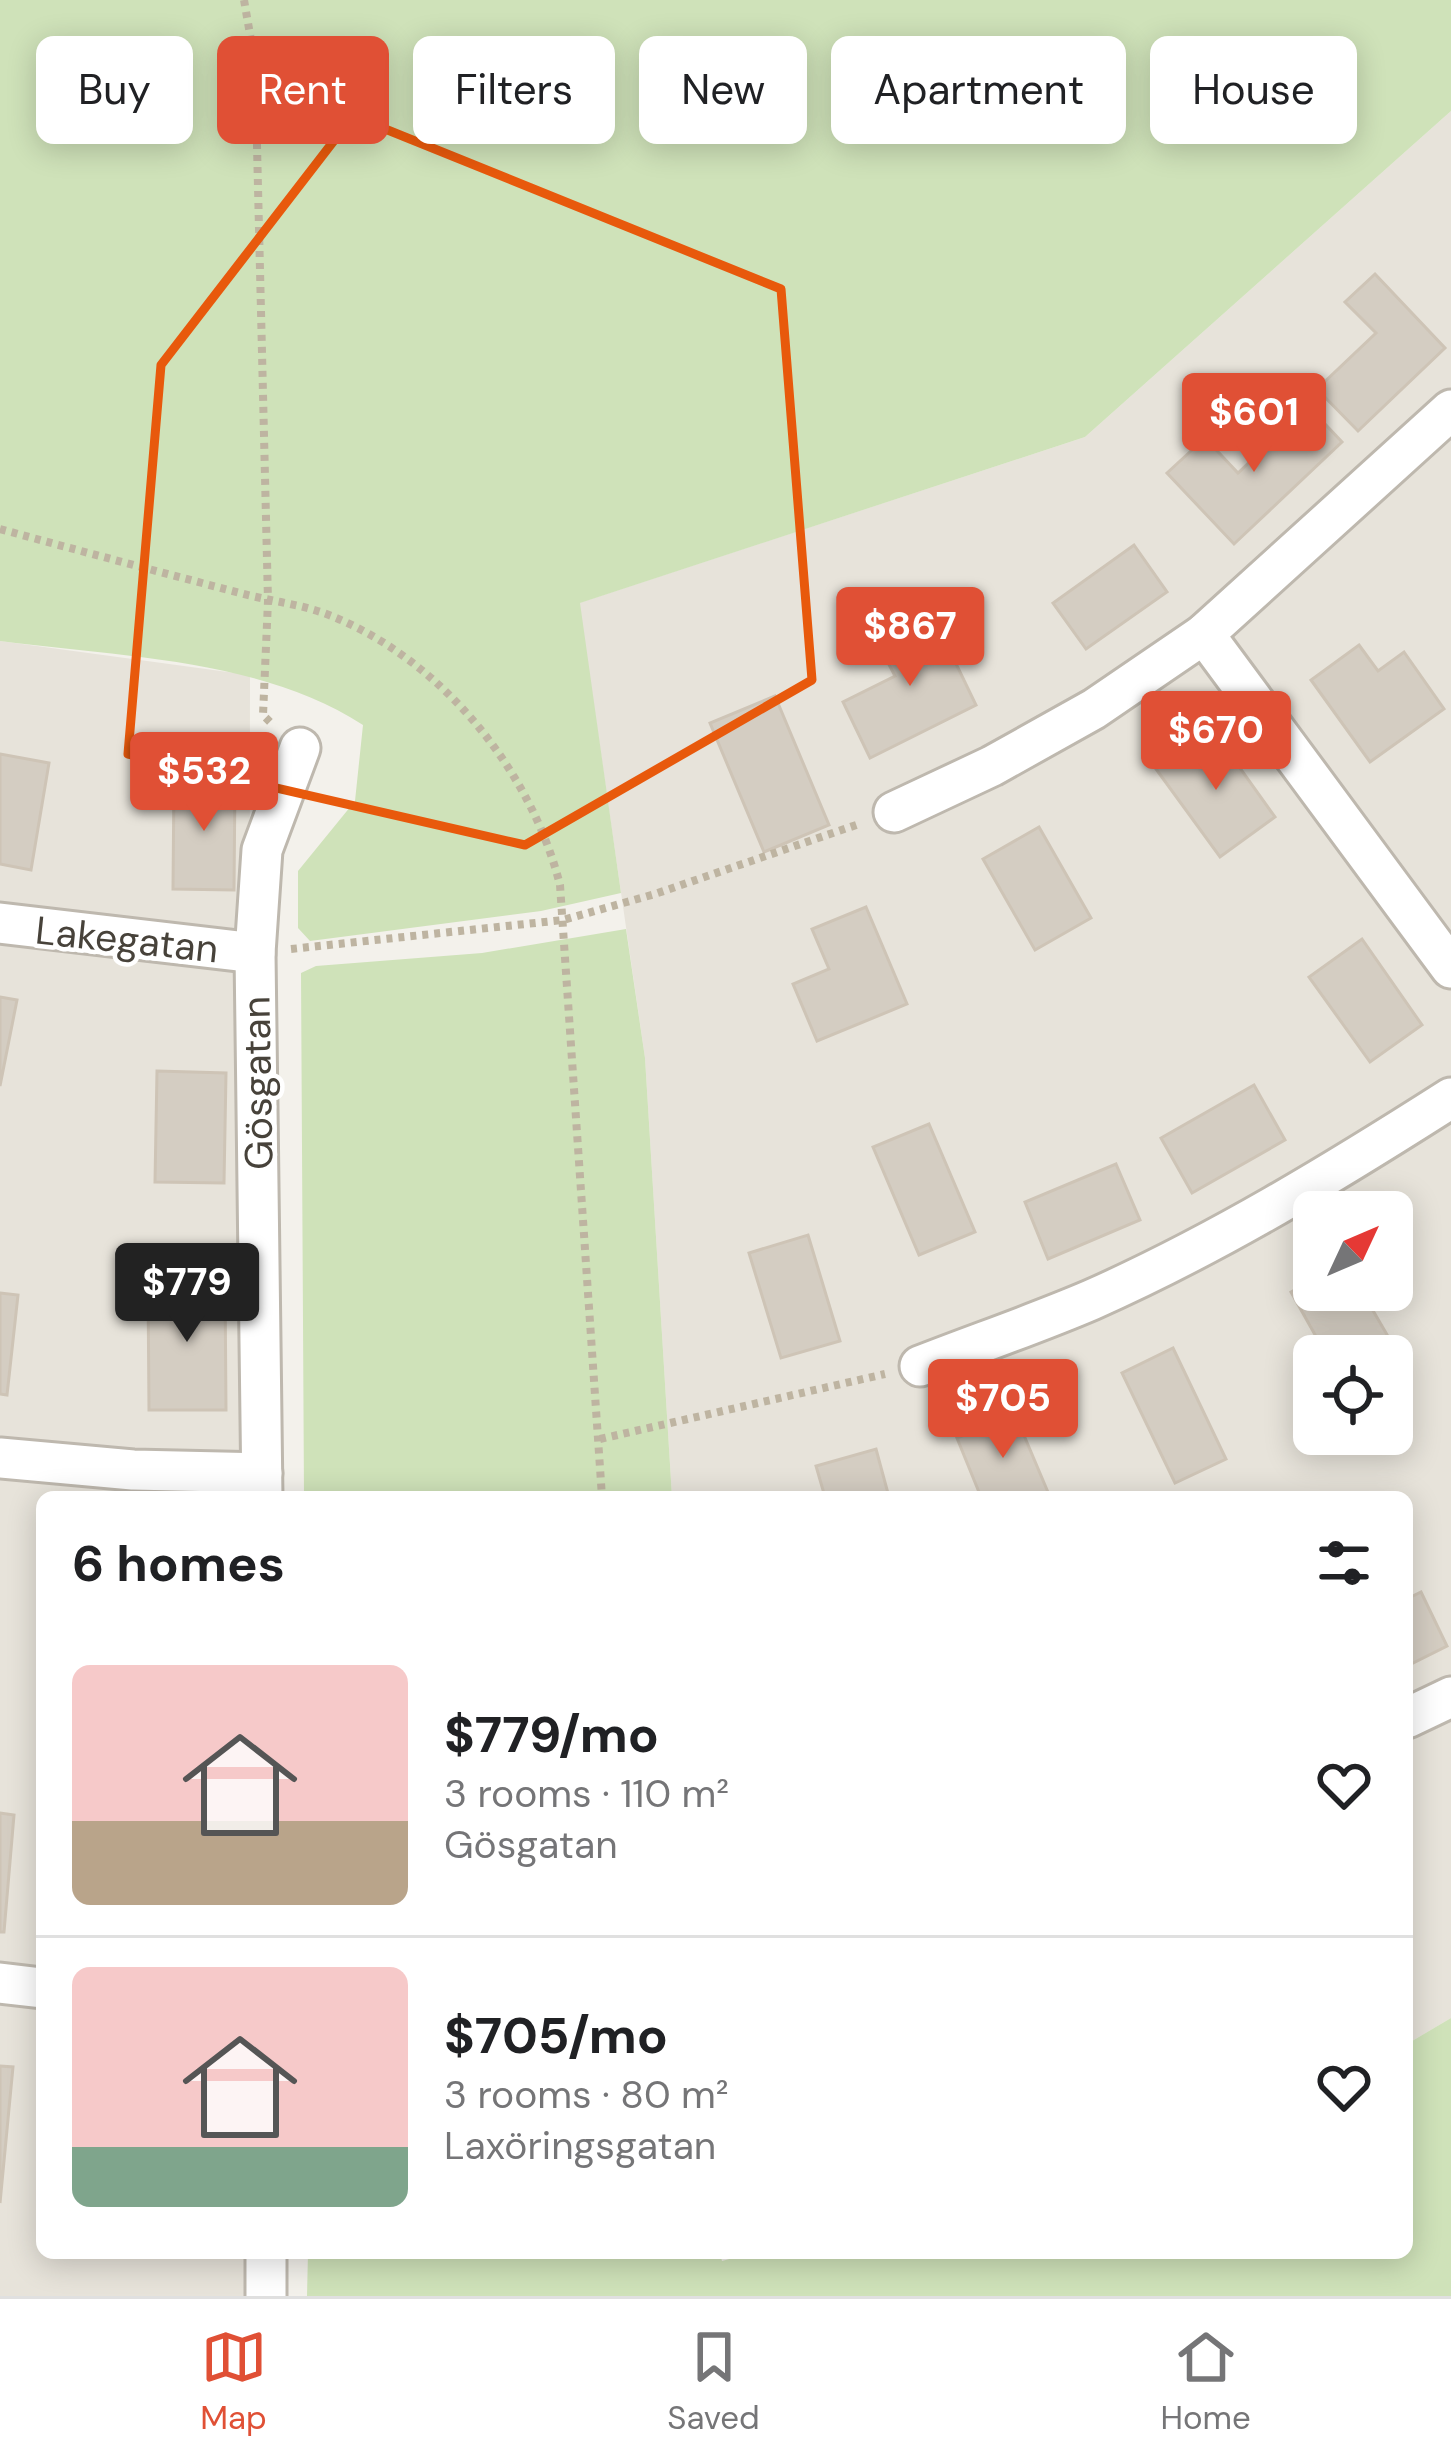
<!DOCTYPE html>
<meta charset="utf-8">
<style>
:root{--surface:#fff;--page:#f2f2f2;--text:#202124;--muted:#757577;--line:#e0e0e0;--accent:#e05035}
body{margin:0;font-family:"DM Sans",sans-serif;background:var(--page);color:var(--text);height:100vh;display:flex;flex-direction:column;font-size:45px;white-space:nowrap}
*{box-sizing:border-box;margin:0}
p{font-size:39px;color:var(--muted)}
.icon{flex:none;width:66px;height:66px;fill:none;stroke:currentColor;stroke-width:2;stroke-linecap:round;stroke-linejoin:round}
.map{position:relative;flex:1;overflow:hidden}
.drawer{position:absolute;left:36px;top:1491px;width:1377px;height:768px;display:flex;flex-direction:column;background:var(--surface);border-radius:18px;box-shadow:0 6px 30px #0003}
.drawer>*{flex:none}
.hud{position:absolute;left:36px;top:36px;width:1380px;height:108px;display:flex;gap:24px}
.needle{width:78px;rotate:46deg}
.tools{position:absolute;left:1293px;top:1191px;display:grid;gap:24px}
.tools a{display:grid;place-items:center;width:120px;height:120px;border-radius:18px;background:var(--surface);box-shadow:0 6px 30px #0003;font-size:60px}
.price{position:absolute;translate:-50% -102px;padding:0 27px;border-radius:12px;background:var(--accent);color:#fff;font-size:39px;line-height:78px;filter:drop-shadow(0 3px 6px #0008)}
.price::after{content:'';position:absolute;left:50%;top:72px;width:36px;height:27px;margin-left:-18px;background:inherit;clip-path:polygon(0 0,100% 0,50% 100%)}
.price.active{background:#222;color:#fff}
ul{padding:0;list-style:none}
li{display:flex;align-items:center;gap:36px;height:300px;padding:0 36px}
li+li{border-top:3px solid var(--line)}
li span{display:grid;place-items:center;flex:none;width:336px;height:240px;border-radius:18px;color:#555}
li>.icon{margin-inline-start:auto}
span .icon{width:144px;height:144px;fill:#fffc;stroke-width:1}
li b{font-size:51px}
h2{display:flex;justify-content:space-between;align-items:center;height:144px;padding:0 36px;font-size:51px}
.tag{padding:0 42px;border-radius:18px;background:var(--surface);box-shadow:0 6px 30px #0003;font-size:42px;line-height:108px}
.tag.active{background:var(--accent);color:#fff}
.menu{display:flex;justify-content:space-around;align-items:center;height:168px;border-top:3px solid var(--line);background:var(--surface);font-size:33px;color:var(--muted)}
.menu a{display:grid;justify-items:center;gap:6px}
.menu .active{color:var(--accent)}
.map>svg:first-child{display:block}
.residential{fill:#e7e3da;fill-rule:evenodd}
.green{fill:#cfe2b9}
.building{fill:#d4cdc2;stroke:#cec4b6;stroke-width:3}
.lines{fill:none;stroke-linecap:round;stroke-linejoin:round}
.street-casing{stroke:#beb8ae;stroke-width:45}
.path{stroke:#beb4a1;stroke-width:8;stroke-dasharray:6 6;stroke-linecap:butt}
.street{stroke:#fff;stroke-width:39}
.marked{fill:none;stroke:#e8590c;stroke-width:9;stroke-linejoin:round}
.labels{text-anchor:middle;stroke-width:9;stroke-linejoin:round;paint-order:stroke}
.street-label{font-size:39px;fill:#47423a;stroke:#fff}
</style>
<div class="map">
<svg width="1451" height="2296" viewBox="0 0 1451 2296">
<rect width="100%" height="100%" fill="#f3f1eb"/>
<g class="residential">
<path d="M1451,111V2018L1407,2044V1497H672L645,1058L579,603L1085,437ZM1314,1212H1392V1290H1314ZM1314,1356H1392V1434H1314Z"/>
<path d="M0,641L250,675L249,1497H42V2253H248V2296H0Z"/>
</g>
<g class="green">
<path d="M0,0H1451V111L1085,437L580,603L621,893L541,911L310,941L298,928V871L355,801L363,725C259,658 120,657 0,641Z"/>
<path d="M626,929L645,1058L672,1497H304L301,973L316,966L482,953Z"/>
<path d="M1451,2018V2296H307L308,2253H720L722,2261L751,2253H1407V2044Z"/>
</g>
<g class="building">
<path d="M1375,274L1445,348L1358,431L1317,389L1376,333L1345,302Z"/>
<path d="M1308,406L1342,442L1234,544L1167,473L1205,438L1238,473Z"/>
<path d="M1134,545L1167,592L1086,649L1053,603Z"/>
<path d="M932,614L976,705L870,758L843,702L895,676L877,642Z"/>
<path d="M1359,645L1378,671L1404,652L1444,709L1370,762L1311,680Z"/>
<path d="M775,696L829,825L764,852L710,723Z"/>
<path d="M1212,729L1275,817L1220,857L1156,769Z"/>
<path d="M0,754L49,763L31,870L0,864Z"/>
<path d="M174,777L235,778L234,890L173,889Z"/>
<path d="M1039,827L1091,918L1035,950L983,859Z"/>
<path d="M866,907L907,1004L817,1041L793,984L829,969L812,929Z"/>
<path d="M1362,939L1422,1025L1370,1062L1309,977Z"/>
<path d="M0,997L17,1000L0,1086Z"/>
<path d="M157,1071L226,1073L224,1183L155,1182Z"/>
<path d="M1254,1085L1285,1140L1192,1193L1161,1138Z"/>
<path d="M929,1124L975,1232L919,1255L873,1147Z"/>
<path d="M1116,1164L1140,1220L1048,1259L1025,1202Z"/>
<path d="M808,1235L840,1341L781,1358L749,1253Z"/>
<path d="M1314,1279V1290H1361L1400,1357L1392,1362V1356H1327L1291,1292Z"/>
<path d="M225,1280L226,1410H149L148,1281Z"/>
<path d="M0,1293L18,1295L7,1395L0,1394Z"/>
<path d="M1173,1348L1226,1459L1175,1483L1122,1373Z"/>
<path d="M1015,1414L1050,1497H981L957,1438Z"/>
<path d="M876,1449L889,1497H825L816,1466Z"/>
<path d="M1421,1592L1447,1646L1407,1666V1599Z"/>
<path d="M0,1813L14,1815L4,1932H0Z"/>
<path d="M0,2066L13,2067L0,2203Z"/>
</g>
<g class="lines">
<g class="street-casing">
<g id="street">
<path d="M1204,634L1451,968"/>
<path d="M894,812L992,766L1094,709L1204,634L1451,410"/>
<path d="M0,923L255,953"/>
<path d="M920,1366C976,1344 1035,1324 1091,1300C1217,1244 1335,1172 1451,1098"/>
<path d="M0,1458L133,1470L262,1473"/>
<path d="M262,1497L255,953L262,850L300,748"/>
<path d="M1407,1718L1451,1697"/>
<path d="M0,1983L42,1988"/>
<path d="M266,2253V2296"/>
</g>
</g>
<g class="path">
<path d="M244,0L255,63L268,601L263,715L273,725"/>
<path d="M0,529C80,551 160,572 240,593C269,601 301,604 329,615C441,659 531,770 560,885L602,1497"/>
<path d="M291,949L563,920L655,894L859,824"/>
<path d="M600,1439L885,1374"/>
</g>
<use href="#street" class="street"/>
</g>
<path class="marked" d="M353,116L781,289L812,680L525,845L128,754L161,365Z"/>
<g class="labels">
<g class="street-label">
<text transform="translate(127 939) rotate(6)" y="14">Lakegatan</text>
<text transform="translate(257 1083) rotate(-91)" y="14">Gösgatan</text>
</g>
</g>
</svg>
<div class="tools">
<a><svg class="needle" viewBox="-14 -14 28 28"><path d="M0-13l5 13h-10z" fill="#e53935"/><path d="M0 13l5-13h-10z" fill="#757577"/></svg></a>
<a><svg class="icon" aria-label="locate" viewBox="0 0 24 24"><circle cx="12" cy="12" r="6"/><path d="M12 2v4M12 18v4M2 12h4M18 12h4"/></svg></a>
</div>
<b class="price" style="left:1254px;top:475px">$601</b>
<b class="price" style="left:910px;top:689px">$867</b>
<b class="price" style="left:1216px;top:793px">$670</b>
<b class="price" style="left:204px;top:834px">$532</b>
<b class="price active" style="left:187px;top:1345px">$779</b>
<b class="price" style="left:1003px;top:1461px">$705</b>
<div class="hud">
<a class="tag">Buy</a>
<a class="tag active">Rent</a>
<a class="tag">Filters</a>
<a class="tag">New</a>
<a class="tag">Apartment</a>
<a class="tag">House</a>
</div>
<section class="drawer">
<h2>6 homes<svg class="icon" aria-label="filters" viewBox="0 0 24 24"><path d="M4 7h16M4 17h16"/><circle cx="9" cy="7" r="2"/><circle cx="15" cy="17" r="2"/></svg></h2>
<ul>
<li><span style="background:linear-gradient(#f6c9c9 65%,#b9a48a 0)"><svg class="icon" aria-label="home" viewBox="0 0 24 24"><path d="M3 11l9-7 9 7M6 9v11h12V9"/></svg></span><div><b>$779/mo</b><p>3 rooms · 110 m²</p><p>Gösgatan</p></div><svg class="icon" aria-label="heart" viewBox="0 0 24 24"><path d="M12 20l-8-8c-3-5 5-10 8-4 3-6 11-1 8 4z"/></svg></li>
<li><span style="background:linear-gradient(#f6c9c9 75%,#7fa58c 0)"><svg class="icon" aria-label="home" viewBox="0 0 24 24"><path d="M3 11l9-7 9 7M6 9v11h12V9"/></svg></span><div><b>$705/mo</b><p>3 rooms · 80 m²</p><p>Laxöringsgatan</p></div><svg class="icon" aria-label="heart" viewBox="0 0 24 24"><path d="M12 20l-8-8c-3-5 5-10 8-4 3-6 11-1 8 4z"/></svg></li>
</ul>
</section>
</div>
<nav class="menu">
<a class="active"><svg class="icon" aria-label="map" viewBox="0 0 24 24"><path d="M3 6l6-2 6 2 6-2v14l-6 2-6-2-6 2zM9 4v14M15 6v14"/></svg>Map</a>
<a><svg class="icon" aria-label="saved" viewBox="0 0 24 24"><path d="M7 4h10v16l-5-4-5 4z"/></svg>Saved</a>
<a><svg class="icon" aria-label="home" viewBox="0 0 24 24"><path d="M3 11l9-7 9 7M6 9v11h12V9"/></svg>Home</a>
</nav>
